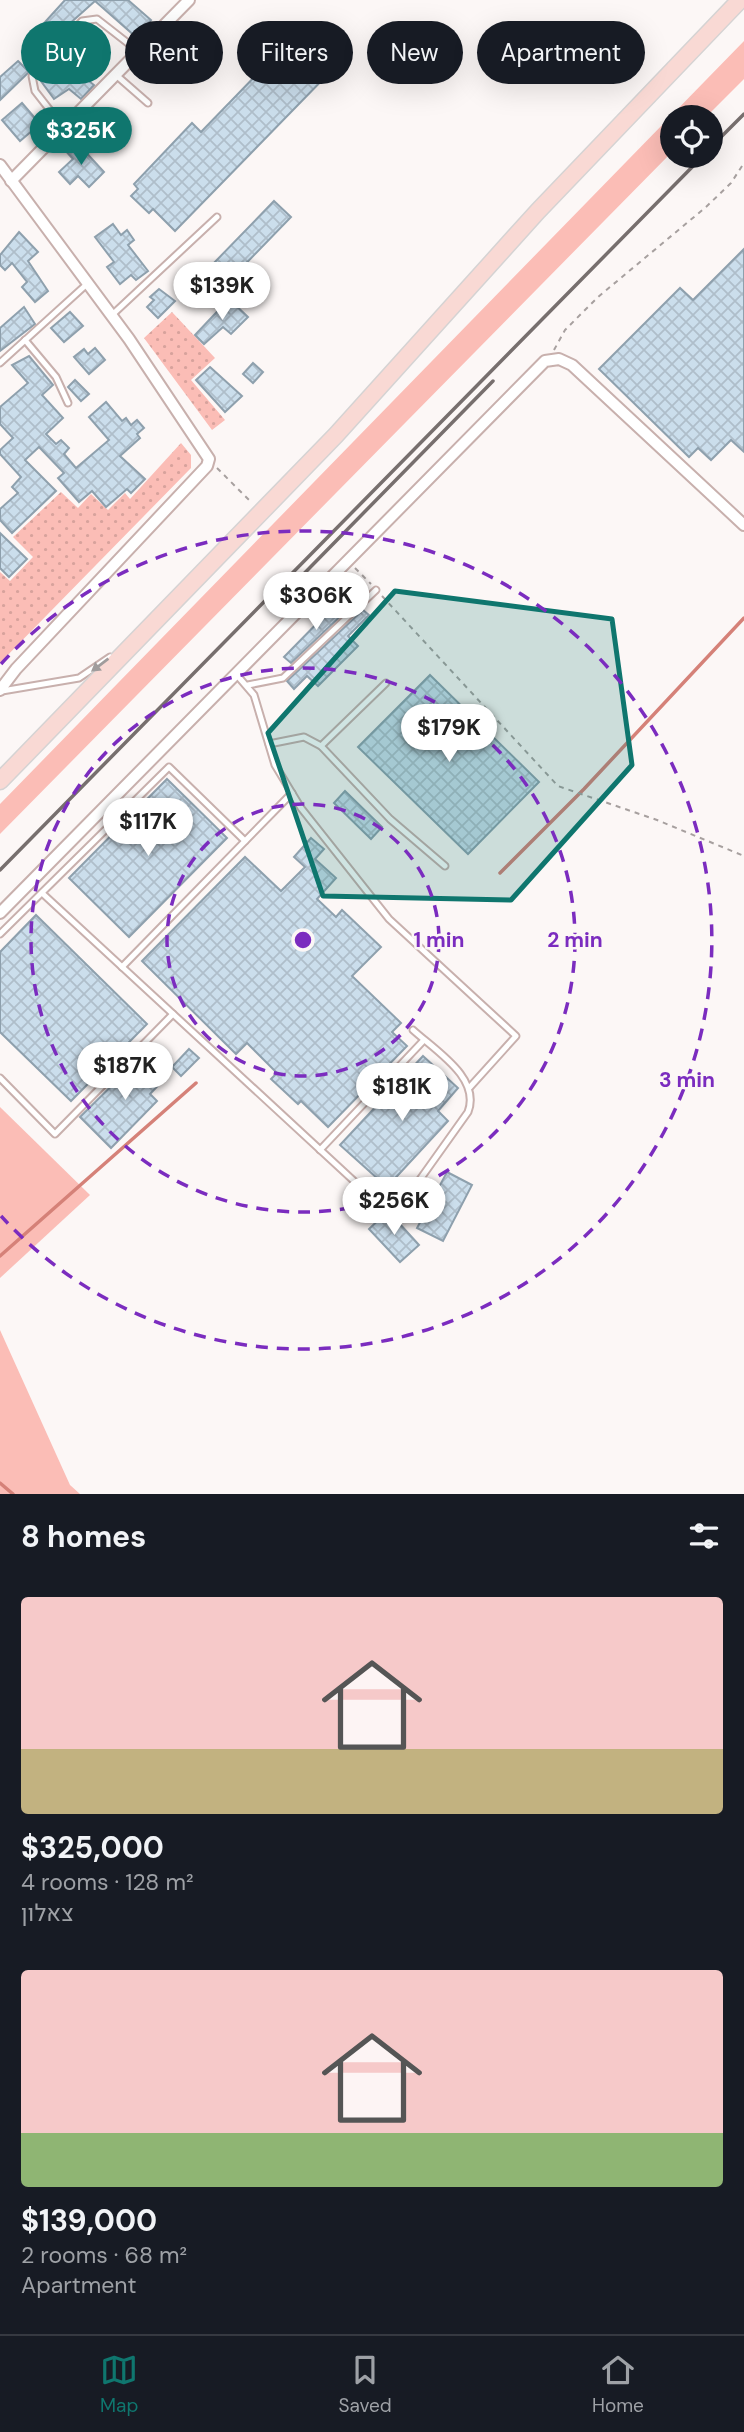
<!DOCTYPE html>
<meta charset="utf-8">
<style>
:root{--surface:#171b24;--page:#20242c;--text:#f1f3f6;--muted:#9ea1a6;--line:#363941;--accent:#0f766e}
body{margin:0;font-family:"DM Sans",Heebo,sans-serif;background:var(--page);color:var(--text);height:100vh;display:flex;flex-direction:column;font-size:26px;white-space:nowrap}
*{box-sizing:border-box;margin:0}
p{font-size:23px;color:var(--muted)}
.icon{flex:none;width:38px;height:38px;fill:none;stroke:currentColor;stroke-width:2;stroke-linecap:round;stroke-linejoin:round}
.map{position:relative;height:1494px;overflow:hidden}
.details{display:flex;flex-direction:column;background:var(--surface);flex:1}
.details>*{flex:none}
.guide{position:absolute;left:21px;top:21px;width:704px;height:63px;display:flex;gap:14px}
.buttons{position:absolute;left:660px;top:105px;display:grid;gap:14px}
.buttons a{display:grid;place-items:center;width:63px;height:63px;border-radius:50%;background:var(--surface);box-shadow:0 7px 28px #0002;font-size:35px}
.price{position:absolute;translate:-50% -60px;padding:0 16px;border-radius:24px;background:#fff;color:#222;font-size:23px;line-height:46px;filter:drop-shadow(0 2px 4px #0008)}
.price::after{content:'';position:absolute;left:50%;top:42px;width:21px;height:16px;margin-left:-10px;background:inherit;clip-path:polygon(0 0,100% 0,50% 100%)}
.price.selected{background:var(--accent);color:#fff}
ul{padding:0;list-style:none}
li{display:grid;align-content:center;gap:14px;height:371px;padding:0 21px}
li span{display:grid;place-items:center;height:217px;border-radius:7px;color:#555}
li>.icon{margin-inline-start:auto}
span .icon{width:126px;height:126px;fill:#fffc;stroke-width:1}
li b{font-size:30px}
h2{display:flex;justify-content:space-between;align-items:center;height:84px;padding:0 21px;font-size:30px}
.pill{padding:0 24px;border-radius:32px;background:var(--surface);box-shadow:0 7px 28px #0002;font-size:24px;line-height:63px}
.pill.selected{background:var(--accent);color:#fff}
.menu{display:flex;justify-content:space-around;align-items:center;height:98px;border-top:2px solid var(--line);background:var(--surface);font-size:19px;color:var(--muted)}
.menu a{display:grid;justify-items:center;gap:4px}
.menu .selected{color:var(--accent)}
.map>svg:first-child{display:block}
.green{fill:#fbbdb6}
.park{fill:url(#park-dots)}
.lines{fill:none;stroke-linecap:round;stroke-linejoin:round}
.stream{stroke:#d58178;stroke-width:3.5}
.building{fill:url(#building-cross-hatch);stroke:#8ea0ad;stroke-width:2}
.service-casing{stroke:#c8b0ad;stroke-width:9}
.minor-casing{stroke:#c8b0ad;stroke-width:14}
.primary-casing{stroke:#d5d3d3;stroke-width:19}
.path{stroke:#a7a09f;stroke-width:2;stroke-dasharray:5 5;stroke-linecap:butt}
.service{stroke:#fff;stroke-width:5}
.minor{stroke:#fff;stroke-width:10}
.primary{stroke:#f9d9d4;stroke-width:16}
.rail{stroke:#776f6e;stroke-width:3.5}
.oneway{fill:#a09c9c}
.marked{fill:#0f766e;fill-opacity:0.2;stroke:#0f766e;stroke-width:5;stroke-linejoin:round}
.ring{fill:none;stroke:#7b2cbf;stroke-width:3.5;stroke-dasharray:12 9}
.centre{fill:#7b2cbf;stroke:#fcf7f6;stroke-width:3.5}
.ring-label{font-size:21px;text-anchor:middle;font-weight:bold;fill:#7b2cbf;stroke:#fcf7f6;stroke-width:5;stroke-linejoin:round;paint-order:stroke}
</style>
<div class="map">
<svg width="744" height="1494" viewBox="0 0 744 1494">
<defs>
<pattern id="park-dots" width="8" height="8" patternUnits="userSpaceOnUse" patternTransform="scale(1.75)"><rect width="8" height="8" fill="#fbbdb6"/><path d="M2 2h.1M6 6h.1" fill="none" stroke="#d7a29c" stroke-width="1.8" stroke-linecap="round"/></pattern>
<pattern id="building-cross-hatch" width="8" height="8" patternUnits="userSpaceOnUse" patternTransform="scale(1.75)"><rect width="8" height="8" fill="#cbdeec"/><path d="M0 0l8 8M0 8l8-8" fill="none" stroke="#afbeca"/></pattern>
</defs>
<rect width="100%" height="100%" fill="#fcf7f6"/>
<g class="green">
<path d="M744,41V79L706,117H672V152L0,834V804Z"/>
<path d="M0,1107L90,1195L0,1278Z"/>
<path d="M0,1330L70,1485L80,1494H0Z"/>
</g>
<g class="park">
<path d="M172,312L215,358L191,380L225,420L212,430L144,338Z"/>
<path d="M181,443L191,455V468L0,663V572L10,581L33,557L13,537L61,492L78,508L91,494L108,510L125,493L130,499Z"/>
</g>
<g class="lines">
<g class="stream">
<path d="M500,873L584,789L744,618"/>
<path d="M0,1256L196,1083"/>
<path d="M0,1483L13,1494"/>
</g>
</g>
<g class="building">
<path d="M65,0H128L151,20L136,37L95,1L30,59L22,51L39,35L36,32Z"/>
<path d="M85,26L96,35L84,45L76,36Z"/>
<path d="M297,33L334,68L175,231L153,209L149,213L131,196L138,189L134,184L192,123L201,132Z"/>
<path d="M57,56L94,85L81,99L69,89L54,99L38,77Z"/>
<path d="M18,61L29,72L0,100V77Z"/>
<path d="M22,103L40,124L20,141L2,120Z"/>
<path d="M70,143L78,150L81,147L104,172L89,187L78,176L70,184L59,172L73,159L64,149Z"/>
<path d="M274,201L291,217L228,282L211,266Z"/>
<path d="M113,224L121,235L127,230L134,240L128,245L148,271L136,280L131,275L120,284L107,267L114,262L95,237Z"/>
<path d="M19,232L38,252L28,261L48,291L35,302L22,287L27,282L12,263L5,270L0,265V255Z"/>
<path d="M744,249V452L731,440L711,460L698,448L689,457L599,369L680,288L693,300Z"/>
<path d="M159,289L175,301L158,318L147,307L154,300L150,297Z"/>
<path d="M229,299L248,317L231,334L223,327L204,344L195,335Z"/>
<path d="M24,307L35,324L0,351V328Z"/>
<path d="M70,312L83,326L64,342L51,328Z"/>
<path d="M95,348L105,360L89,374L74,357L84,349L88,354Z"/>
<path d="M29,356L53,385L42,395L63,418L46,434L56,444L61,440L69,448L64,454L76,468L109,440L89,417L106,402L122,421L126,418L131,425L137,420L144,428L137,434L140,438L120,456L145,479L131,493L127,489L106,507L92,491L79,502L58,478L64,473L39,447L25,460L56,491L12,533L0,520V509L18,493L12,487L21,477L0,454V450L13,438L0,424V407L28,383L12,365Z"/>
<path d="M253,363L263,372L253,383L243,374Z"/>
<path d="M210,367L242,396L225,412L196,380Z"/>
<path d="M75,380L89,394L81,401L68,387Z"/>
<path d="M0,533L27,559L9,577L0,568Z"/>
<path d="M337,603L346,611L291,663L284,657Z"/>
<path d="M363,610L369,615L348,636L358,646L318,686L307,676L294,689L287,681Z"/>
<path d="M430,675L539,782L468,854L358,747Z"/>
<path d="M167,779L227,838L129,937L69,878Z"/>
<path d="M345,791L382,827L371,839L334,803Z"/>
<path d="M311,838L324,849L315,859L336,878L317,899L336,917L342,910L381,947L352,976L401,1023L392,1032L407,1046L328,1127L301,1101L298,1104L271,1079L277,1073L247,1043L236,1054L142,961L245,857L281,891L305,867L294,857Z"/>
<path d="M36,915L147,1024L71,1101L0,1032V952Z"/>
<path d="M189,1049L199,1058L181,1076L172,1067Z"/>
<path d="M144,1054L167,1076L150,1094L157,1101L111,1148L80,1117Z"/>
<path d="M423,1056L458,1088L438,1111L448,1121L387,1187L340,1145Z"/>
<path d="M447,1172L472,1185L443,1241L417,1228Z"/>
<path d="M388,1211L419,1245L400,1262L369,1229Z"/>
</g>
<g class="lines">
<g class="service-casing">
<g id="service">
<path d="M116,75L148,103"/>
<path d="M63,127L35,91L32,76L82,21L97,19L138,51"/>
<path d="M112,315L217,217"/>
<path d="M25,340L56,377L68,403"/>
<path d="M0,363L87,284"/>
<path d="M236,674L254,695L275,765L301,808L389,919L516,1036L470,1087"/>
<path d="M248,685L283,678L376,590"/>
<path d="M2,691L79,678L110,657"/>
<path d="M269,744L304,737L321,746L390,819L445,866"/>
<path d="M321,746L386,683"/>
<path d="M42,893L368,1194C386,1201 394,1203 411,1192L468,1112C481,1078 436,1051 413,1030"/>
<path d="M0,934L169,767L245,841"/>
<path d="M122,967L292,793"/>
<path d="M0,1078L55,1134L173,1014"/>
<path d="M320,1150L424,1040"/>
</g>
</g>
<g class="minor-casing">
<g id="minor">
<path d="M0,165L129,339L209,459L207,466L16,669L0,690"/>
<path d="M11,181L189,0"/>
<path d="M0,913L545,361L559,359L572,365L744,525"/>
</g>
</g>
<g class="primary-casing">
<path id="primary" d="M0,781L336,435L538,211L740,0"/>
</g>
<g class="path">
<path d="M554,350L565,330L598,297L706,207L731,183L744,163"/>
<path d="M217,468L250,501"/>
<path d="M355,568L371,584"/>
<path d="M382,596L558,786L657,820L744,856"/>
</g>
<use href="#service" class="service"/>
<use href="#minor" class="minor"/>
<use href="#primary" class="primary"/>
<g class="rail">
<path d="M710,148L744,114"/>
<path d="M284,594L493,381"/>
<path d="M0,870L703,156"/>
</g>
</g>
<defs><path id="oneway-solid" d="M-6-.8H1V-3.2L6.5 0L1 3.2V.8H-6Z" transform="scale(1.75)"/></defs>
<use class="oneway" href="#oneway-solid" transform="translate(100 665) rotate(143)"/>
<path class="marked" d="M395,591L612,619L632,765L511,900L323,896L268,733Z"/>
<g class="ring">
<circle cx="303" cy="940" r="136"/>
<circle cx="303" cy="940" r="272"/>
<path d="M1 664A409 409 0 1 1 1 1216"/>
</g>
<circle cx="303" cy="940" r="10" class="centre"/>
<g class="ring-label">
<text x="439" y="947">1 min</text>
<text x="575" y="947">2 min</text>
<text x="687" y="1087">3 min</text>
</g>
</svg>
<div class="buttons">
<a><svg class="icon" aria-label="locate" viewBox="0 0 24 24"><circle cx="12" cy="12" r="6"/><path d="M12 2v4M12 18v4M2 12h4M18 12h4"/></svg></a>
</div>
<b class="price selected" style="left:81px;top:167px">$325K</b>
<b class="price" style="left:222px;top:322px">$139K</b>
<b class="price" style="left:316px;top:632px">$306K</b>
<b class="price" style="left:449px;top:764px">$179K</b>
<b class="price" style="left:148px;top:858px">$117K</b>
<b class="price" style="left:125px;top:1102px">$187K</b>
<b class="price" style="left:402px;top:1123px">$181K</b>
<b class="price" style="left:394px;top:1237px">$256K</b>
<div class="guide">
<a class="pill selected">Buy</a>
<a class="pill">Rent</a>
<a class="pill">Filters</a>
<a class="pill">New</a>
<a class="pill">Apartment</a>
</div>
</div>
<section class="details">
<h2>8 homes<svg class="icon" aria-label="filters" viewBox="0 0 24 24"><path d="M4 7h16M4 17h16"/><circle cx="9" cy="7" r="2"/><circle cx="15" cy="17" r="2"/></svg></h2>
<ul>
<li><span style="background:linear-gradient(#f6c9c9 70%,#c2b280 0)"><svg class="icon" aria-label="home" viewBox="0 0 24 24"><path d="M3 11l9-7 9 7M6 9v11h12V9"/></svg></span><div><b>$325,000</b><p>4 rooms · 128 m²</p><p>צאלון</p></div></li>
<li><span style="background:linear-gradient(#f6c9c9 75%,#8fb573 0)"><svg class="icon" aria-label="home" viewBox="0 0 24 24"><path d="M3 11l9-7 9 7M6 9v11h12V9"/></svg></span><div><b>$139,000</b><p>2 rooms · 68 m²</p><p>Apartment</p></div></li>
</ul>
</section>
<nav class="menu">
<a class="selected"><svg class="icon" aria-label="map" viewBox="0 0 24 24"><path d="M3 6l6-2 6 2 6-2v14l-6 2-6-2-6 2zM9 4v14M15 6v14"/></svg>Map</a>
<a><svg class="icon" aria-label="saved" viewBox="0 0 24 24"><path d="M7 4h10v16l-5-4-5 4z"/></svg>Saved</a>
<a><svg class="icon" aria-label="home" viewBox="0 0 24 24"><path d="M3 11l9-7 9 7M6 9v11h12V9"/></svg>Home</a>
</nav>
